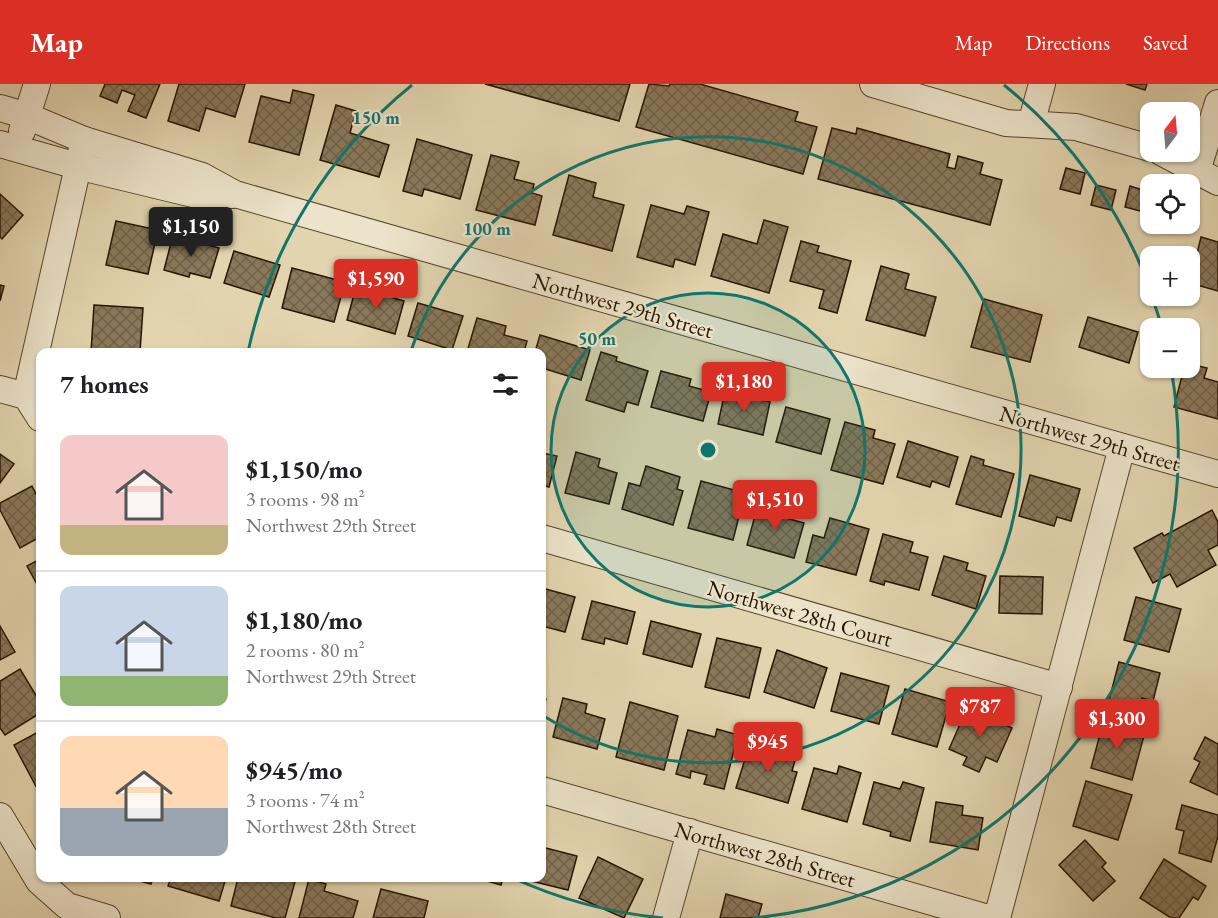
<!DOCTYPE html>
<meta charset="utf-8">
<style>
:root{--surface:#fff;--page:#f2f2f2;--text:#202124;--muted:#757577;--line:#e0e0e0;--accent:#d93025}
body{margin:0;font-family:"EB Garamond",serif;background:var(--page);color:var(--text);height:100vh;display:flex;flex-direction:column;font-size:22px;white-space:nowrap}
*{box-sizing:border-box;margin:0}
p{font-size:20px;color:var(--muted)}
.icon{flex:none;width:33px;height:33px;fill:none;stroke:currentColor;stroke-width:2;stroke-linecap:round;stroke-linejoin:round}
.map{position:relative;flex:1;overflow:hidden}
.panel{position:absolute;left:36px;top:264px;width:510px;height:534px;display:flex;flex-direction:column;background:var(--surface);border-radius:12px;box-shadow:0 2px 4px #0004}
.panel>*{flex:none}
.needle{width:39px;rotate:16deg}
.buttons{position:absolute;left:1140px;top:18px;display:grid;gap:12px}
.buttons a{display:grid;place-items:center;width:60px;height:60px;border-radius:12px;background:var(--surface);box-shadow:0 2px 4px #0004;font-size:30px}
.price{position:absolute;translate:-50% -51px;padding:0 14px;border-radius:6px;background:var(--accent);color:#fff;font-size:20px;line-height:39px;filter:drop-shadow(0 2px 3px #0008)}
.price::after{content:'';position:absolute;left:50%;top:36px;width:18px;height:14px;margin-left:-9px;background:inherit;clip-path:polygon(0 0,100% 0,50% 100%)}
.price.selected{background:#222;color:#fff}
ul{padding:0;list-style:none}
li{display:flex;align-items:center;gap:18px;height:150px;padding:0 24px}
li+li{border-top:2px solid var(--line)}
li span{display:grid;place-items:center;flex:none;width:168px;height:120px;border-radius:12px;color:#555}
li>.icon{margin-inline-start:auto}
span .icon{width:72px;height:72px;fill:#fffc;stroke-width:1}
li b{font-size:26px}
h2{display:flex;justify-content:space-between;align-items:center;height:72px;padding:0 24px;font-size:26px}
header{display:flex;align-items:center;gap:36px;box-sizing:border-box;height:84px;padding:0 30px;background:var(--accent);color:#fff}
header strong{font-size:28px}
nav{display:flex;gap:33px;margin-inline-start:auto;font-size:21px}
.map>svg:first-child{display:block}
.building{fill:url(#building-cross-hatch);stroke:#291500;stroke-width:1.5}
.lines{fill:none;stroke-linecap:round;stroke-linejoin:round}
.minor-casing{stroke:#57452c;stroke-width:28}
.minor{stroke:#ece3ca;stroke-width:26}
.ring{fill:none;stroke:#0f766e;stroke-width:3}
.labels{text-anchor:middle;stroke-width:4.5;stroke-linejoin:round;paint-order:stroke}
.street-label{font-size:22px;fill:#291500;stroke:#ece3ca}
.centre{fill:#0f766e;stroke:#ece3ca;stroke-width:3}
.ring-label{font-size:18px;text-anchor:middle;font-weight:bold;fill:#0f766e;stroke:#ece3ca;stroke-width:4.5;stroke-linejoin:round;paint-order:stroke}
</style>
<header>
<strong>Map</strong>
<nav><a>Map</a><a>Directions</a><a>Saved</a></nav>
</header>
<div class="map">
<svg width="1218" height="834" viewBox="0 0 1218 834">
<defs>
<pattern id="building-cross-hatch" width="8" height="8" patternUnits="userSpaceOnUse" patternTransform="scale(1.5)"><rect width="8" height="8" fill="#89785a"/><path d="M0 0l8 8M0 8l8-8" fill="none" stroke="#706148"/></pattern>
</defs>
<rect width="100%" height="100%" fill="#e2d4ae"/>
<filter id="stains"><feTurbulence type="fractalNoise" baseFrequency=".00333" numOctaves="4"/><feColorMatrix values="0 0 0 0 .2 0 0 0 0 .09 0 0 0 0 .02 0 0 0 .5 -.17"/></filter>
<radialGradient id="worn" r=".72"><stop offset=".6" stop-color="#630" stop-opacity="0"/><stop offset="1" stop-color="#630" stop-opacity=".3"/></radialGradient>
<g class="building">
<path d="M105,0H160L146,34L128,27L135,11L122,6L117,19L100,12Z"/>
<path d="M179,0H245L235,33L206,24L199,47L168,37Z"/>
<path d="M485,0H630L619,37Z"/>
<path d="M649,0L669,2L670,0H700L798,28L795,37L817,43L803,90L636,43Z"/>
<path d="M1126,0H1147L1145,6Z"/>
<path d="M293,6L314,11L299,71L249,58L261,12L290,19Z"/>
<path d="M336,21L356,27L350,49L389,61L379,93L320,76Z"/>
<path d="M832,44L856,50L857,44L950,70L947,83L955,85L958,72L983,79L980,90L1002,96L990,141L818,95Z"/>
<path d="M417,55L472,71L460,115L424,105L422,112L403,107Z"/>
<path d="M491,71L519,78L514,95L534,100L532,109L542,112L535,141L476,126Z"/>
<path d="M1066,84L1085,89L1080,110L1060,105Z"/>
<path d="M569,91L596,99L593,113L624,121L612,167L553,151Z"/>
<path d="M1096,101L1116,106L1111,126L1091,121Z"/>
<path d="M1130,102L1149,108L1144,128L1125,123Z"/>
<path d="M0,110L23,131L2,155L0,153Z"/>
<path d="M651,121L684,130L687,122L709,128L695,181L675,175L673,183L637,173Z"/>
<path d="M764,136L788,143L769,209L711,192L723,150L757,160Z"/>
<path d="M116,137L158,146L148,190L106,181Z"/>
<path d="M173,151L219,164L210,194L190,189L189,193L164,186Z"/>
<path d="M1201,153L1218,158V207L1190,199Z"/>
<path d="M801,157L819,162L817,168L851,177L837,229L819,224L824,206L790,197Z"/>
<path d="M234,167L280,181L269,213L224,199Z"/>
<path d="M881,182L909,190L905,205L936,213L925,252L866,236Z"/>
<path d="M292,184L345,198L334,238L282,224Z"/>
<path d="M0,201L4,202L0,217Z"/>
<path d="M356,203L404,217L395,250L347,236Z"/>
<path d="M984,215L1042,231L1030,278L971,263Z"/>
<path d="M418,219L463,232L452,266L408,252Z"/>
<path d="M94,221L143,224L140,268H91Z"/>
<path d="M1088,233L1138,248L1129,279L1079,263Z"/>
<path d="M477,234L506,242L504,251L527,257L524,268H467Z"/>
<path d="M540,251L590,266L581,296L542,284V268H535Z"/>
<path d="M601,268L617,273L616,277L648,287L638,321L627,318L624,328L586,316Z"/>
<path d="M1190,280L1207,284L1204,294L1218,298V335L1174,323L1184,284H1190Z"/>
<path d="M661,287L691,295L689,302L711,308L703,337L651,323Z"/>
<path d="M725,307L770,318L763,351L718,340Z"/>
<path d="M786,323L830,335L821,370L776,358Z"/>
<path d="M845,338L875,346L873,354L895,360L883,400L831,386Z"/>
<path d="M908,357L958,373L949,403L932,397L930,403L897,393Z"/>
<path d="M576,368L600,375L598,383L617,389L609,420L565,409Z"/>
<path d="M542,369L557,372L549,403L542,401Z"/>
<path d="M0,370L14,380L0,399Z"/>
<path d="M971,372L984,376L983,381L1014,390L1001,433L956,420Z"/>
<path d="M646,382L680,393L677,405L683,407L673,441L622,425L629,399L640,402Z"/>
<path d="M1030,391L1080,405L1071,437L1057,433L1054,442L1019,432Z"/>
<path d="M701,397L745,409L733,456L688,444Z"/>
<path d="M32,402L40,418V453L20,464L0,426V419Z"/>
<path d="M759,417L789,425L786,434L804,439L794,474L747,461Z"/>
<path d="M1212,426L1218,438V461L1208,466L1216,481L1177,503L1170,490L1153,499L1134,464L1162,449L1164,452Z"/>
<path d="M830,434L869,445L856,491L806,478L813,451L824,454Z"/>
<path d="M883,450L913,458L910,468L928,473L919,506L885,497L884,501L870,497Z"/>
<path d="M944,472L968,479L966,486L986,492L976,525L932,511Z"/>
<path d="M40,475V500L38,502L27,482Z"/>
<path d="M1000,492L1043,493L1042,530L999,529Z"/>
<path d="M542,504L575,513L565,548L542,542Z"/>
<path d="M1136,513L1181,525L1169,568L1124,556Z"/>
<path d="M592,517L635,528L627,560L605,554L604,560L582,555Z"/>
<path d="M651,537L701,550L692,583L643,570Z"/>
<path d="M0,542L15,568L0,576Z"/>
<path d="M717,554L761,564L749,614L705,603Z"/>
<path d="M777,566L827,584L814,624L764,608Z"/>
<path d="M1119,578L1160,589L1153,617L1142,614L1137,632L1107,624Z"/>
<path d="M20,585L40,618V629L5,651L0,644V597Z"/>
<path d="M841,589L889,602L879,640L831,627Z"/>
<path d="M905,605L950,618L937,663L892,650Z"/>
<path d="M542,613L546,615L542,632Z"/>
<path d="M563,614L587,620L585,629L605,635L597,665L553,653Z"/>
<path d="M630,618L678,632L664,686L616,673Z"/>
<path d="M969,620L983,627L981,630L1012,644L997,678L986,673L979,688L963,681L967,673L949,665Z"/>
<path d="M1100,636L1145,648L1132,696L1091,684L1099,654L1096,653Z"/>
<path d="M717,645L738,651L724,705L704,700L707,691L691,687L690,694L676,690L688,646L715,653Z"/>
<path d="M40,647V710L14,661Z"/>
<path d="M1205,653L1218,660V711L1190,698L1200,678L1194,675Z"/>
<path d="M750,659L796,673L792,687L797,688L788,719L736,704Z"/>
<path d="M839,682L861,689L847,738L802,725L814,684L837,690Z"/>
<path d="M1086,697L1132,711L1118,756L1073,742Z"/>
<path d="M874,698L900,705L903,698L924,704L910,757L890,752L891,748L863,740Z"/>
<path d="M936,718L963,722L962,731L983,734L978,766L930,758Z"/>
<path d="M1182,721L1218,731V752L1211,778L1179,769L1184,747L1176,745Z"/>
<path d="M1085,756L1106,779L1102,783L1115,797L1093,817L1059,781Z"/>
<path d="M542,763L577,772L568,806L519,794H542Z"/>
<path d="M598,773L643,795L624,834L579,814Z"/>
<path d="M1164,775L1206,802L1198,816L1193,813L1179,834H1171L1140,814Z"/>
<path d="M129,794H153L151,800Z"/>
<path d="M171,794H226L219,817L168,802Z"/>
<path d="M238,794H296L285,834H276L231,822Z"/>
<path d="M488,794H503L501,801L487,797Z"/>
<path d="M309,795L326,800L324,807L358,817L353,834H299Z"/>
<path d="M381,805L428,817L424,834H373Z"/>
<path d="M726,810L762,820L758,834H720Z"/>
</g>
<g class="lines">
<g class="minor-casing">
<g id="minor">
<path d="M873,0L1006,39L1076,43L1150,64"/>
<path d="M0,24L27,32L84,56L202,92L235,110L1218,390"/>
<path d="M1031,40L1042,0"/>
<path d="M22,47L37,0"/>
<path d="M0,60L77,82L197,111H232"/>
<path d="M1161,68L1218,98"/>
<path d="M1197,87L1218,19"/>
<path d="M0,305L26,312L40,334"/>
<path d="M26,312L84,56"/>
<path d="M542,454L1059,603"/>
<path d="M542,706L988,834"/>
<path d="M0,732L39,797L67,822L107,834"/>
<path d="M666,834L690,748"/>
<path d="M997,834L1122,363"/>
</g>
</g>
<use href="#minor" class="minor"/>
</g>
<circle cx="708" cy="366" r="157" fill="#0f766e" fill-opacity=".12"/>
<g class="ring">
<circle cx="708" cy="366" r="157"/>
<path d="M411 267A313 313 0 1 1 542 631"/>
<path d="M663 834A470 470 0 0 1 513 794M248 268A470 470 0 0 1 412 1M1004 1A470 470 0 0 1 1150 205M1152 213A470 470 0 0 1 1162 244M1171 284A470 470 0 0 1 753 834"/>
</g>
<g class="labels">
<g class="street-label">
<text transform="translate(623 221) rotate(16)" y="8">Northwest 29th Street</text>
<text transform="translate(1090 354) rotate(16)" y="8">Northwest 29th Street</text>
<text transform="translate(800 529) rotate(16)" y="8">Northwest 28th Court</text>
<text transform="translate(765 770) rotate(16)" y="8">Northwest 28th Street</text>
</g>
</g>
<circle cx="708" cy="366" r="9" class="centre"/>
<g class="ring-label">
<text x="376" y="40">150 m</text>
<text x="487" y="151">100 m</text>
<text x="597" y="261">50 m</text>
</g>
<rect width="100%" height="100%" filter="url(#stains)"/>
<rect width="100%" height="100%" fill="url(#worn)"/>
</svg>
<div class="buttons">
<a><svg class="needle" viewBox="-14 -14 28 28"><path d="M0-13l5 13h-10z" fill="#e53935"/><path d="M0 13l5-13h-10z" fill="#757577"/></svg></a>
<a><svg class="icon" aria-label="locate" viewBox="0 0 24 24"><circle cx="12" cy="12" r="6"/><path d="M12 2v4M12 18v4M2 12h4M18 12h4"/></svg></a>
<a>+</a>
<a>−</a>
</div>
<b class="price selected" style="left:191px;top:174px">$1,150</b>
<b class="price" style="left:376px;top:226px">$1,590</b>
<b class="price" style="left:744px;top:329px">$1,180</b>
<b class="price" style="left:775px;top:447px">$1,510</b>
<b class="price" style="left:980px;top:654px">$787</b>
<b class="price" style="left:1117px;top:666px">$1,300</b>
<b class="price" style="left:768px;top:689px">$945</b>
<section class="panel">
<h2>7 homes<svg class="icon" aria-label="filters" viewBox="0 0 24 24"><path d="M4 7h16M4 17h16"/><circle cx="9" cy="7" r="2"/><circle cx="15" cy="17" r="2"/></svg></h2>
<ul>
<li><span style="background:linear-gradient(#f6c9c9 75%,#c2b280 0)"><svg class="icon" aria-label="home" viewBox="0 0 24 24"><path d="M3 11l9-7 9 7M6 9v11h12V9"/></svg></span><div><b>$1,150/mo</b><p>3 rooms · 98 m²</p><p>Northwest 29th Street</p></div></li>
<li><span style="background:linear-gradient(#c9d6e8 75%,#8fb573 0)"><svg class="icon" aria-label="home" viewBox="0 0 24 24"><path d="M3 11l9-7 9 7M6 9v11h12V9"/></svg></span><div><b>$1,180/mo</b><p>2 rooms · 80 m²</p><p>Northwest 29th Street</p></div></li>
<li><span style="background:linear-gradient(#ffd9b3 60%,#9aa5b1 0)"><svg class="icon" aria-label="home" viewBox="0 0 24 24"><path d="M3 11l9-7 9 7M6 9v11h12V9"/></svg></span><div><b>$945/mo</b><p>3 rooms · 74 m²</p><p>Northwest 28th Street</p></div></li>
</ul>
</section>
</div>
